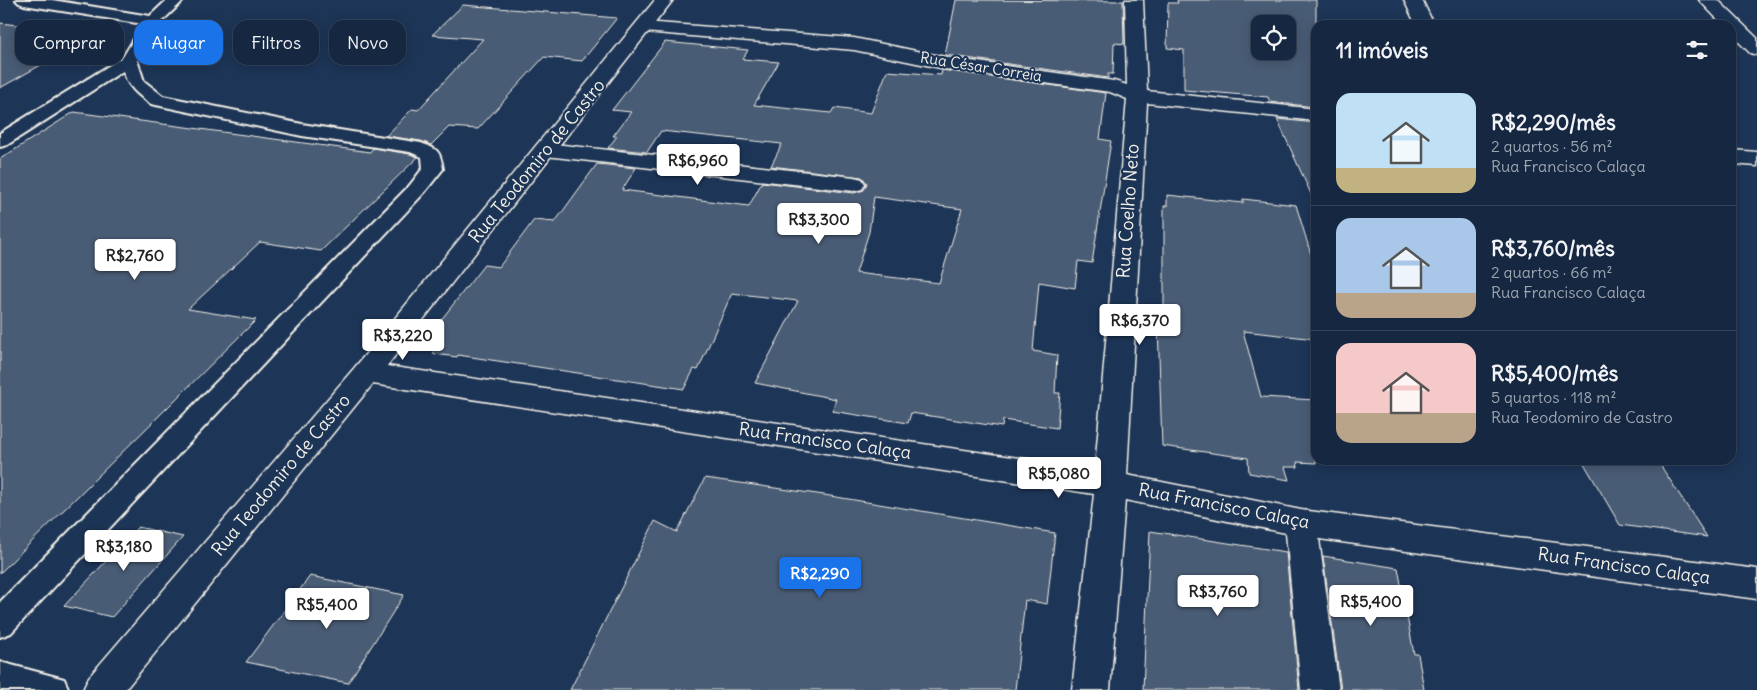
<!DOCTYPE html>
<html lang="pt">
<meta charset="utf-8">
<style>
:root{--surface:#162841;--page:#23344c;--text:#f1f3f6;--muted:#9ea6b1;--line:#35445a;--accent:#1a73e8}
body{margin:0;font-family:Delius,sans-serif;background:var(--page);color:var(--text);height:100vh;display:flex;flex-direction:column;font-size:19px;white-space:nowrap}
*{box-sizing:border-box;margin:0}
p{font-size:16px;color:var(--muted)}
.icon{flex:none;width:28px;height:28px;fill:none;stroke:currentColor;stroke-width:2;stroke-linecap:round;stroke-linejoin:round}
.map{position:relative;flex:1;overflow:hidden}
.panel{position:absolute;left:1311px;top:20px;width:425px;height:445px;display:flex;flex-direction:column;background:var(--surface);border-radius:15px;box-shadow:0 2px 12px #0003,0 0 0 1px var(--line)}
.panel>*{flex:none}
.guide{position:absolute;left:15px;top:20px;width:475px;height:45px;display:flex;gap:10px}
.controls{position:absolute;left:1251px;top:15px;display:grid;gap:10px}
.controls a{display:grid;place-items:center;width:45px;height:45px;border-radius:10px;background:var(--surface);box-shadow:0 2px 12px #0003,0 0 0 1px var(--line);font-size:25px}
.price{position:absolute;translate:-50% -42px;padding:0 11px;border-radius:5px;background:#fff;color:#222;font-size:16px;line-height:32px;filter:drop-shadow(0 1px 2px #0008)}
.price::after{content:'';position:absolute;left:50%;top:30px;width:15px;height:11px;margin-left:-8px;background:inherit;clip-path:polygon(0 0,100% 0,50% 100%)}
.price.on{background:var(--accent);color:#fff}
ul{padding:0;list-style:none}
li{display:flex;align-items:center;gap:15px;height:125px;padding:0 25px}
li+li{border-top:1px solid var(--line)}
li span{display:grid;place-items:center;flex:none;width:140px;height:100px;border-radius:15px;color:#555}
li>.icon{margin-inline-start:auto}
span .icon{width:60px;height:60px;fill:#fffc;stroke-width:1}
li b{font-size:21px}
h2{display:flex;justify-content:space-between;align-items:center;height:60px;padding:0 25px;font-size:21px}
.tag{padding:0 18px;border-radius:15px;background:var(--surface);box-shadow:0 2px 12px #0003,0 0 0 1px var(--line);font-size:18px;line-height:45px}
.tag.on{background:var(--accent);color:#fff}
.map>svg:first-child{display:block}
.building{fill:#485b74;stroke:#f4f1e8;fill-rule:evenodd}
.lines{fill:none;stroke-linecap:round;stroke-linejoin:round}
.service-casing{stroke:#f4f1e8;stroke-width:4}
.minor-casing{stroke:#f4f1e8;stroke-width:3}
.tertiary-casing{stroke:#f4f1e8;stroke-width:3}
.service{fill:#1d3557;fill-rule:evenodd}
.minor{fill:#1d3557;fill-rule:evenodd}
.tertiary{fill:#1d3557;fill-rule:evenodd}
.labels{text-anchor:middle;stroke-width:4.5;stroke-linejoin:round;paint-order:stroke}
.far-street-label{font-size:15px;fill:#f4f1e8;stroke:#1d3557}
.street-label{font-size:18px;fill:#f4f1e8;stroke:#1d3557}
</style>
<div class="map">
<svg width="1757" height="690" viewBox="0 0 1757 690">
<rect width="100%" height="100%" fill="#1d3557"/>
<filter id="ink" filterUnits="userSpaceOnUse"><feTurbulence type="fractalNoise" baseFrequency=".02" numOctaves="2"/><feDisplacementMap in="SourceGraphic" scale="10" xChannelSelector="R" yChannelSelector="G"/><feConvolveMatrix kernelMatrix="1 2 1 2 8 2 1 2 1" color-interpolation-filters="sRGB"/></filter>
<g filter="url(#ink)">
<g class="building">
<path d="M956,0L1123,1L1124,44L1114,43L1113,74H1108V78L945,55Z"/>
<path d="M1177,0H1316V107L1270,102L1268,97L1184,90V50L1167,48L1168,3H1178ZM1260,24H1288V51H1260Z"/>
<path d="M463,5L617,18L582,61L544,57L478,129L449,127L431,145L421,141L386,136L412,109L418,110L483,39L432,35Z"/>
<path d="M0,23L96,34L0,88Z"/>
<path d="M665,42L748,50L743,59L779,62L754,105L831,113L834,108L871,113L887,71L941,75L942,70L1106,93L1100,139L1111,141L1092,263L1078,261L1075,288L1039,282L1033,351L1057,355L1055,393H1060L1057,428L1003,420L1002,427L911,413L908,423L832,411L836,399L755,383L798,301L732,293L698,370L694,369L684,389L458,355L457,357L434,354L430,334L484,265L499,267L534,220L555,222L597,164L636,168L622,190L749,206L762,182L854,193L864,190L867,183L862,177L771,166L782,144L661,131L647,152L608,148L617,136H613L631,112L612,110ZM874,197L962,209L939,283L856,273L869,232Z"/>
<path d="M74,112L370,152L373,148L410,154L418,157L321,251L260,242L188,309L256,320L0,573V159Z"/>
<path d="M1277,119L1316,123V205Z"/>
<path d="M1167,195L1243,203V199L1296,205L1316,271V339L1243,331L1261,397L1316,400V463L1297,462L1298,467H1285L1289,480L1249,473L1248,458L1162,446L1158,324H1164V206H1167Z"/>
<path d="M1582,460H1657L1707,537L1620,525Z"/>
<path d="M705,478L824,495L1055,533L1047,604L1025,600L1015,690H570L655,521L677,532Z"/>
<path d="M138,527L183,537L112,617L64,606Z"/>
<path d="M1150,531L1286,552L1299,690H1143Z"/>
<path d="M1323,556L1398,568L1414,654H1418L1424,690H1341Z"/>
<path d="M310,576L404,595L348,683L246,662Z"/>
</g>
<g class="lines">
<g class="service-casing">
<g id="service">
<path d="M16,0H52L150,16L167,0H184L159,24L137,60L144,81L163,96L302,124L421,143C438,150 440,150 443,169L424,193L11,633L0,637V602L410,185L423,168L422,157L410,152L302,136L151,104C138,95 128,87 123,71L7,145L0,147V133L123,57L143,24L24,5L19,3Z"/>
<path d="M0,662L64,679L69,690H0Z"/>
</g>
</g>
<g class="minor-casing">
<g id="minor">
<path d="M1125,0H1143L1147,91L1316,109V121L1147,103L1127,475L1301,510L1757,569V599L1319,539L1339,690H1301L1286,533L1125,500L1110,690H1072L1094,494L366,383L356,380L352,373L356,366L366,363L1095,469L1127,99L1110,92L950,70L854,50L644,32L638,31L635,27L638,23L644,22L854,38L950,58L1114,81L1127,85Z"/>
<path d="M1404,0H1422L1434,25H1416Z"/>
<path d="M1699,0H1718L1757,38V55L1750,53L1731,34V25H1723Z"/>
<path d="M545,143L854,177L862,179L865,184L862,189L854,191L537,155L534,150L537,145Z"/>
<path d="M1731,150L1757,152V166L1731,164Z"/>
</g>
</g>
<g class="tertiary-casing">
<path id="tertiary" d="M655,0H673L376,380L125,690H83L89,677L356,366Z"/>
</g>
<use href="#service" class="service"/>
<use href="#minor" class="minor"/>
<use href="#tertiary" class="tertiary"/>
</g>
</g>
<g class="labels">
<g class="far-street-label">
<text transform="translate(981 67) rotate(9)" y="5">Rua César Correia</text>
</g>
<g class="street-label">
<text transform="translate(537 161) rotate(-51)" y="6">Rua Teodomiro de Castro</text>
<text transform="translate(1128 211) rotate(-86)" y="6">Rua Coelho Neto</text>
<text transform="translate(825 441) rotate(8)" y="6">Rua Francisco Calaça</text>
<text transform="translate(281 475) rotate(-50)" y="6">Rua Teodomiro de Castro</text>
<text transform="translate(1224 506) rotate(11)" y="6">Rua Francisco Calaça</text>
<text transform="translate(1624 566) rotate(8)" y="6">Rua Francisco Calaça</text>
</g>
</g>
</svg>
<div class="controls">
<a><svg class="icon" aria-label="locate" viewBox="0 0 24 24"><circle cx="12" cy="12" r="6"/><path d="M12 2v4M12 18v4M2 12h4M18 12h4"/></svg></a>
</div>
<b class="price" style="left:698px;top:186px">R$6,960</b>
<b class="price" style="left:819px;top:245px">R$3,300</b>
<b class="price" style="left:135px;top:281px">R$2,760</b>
<b class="price" style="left:1140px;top:346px">R$6,370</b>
<b class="price" style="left:403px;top:361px">R$3,220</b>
<b class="price" style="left:1059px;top:499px">R$5,080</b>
<b class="price" style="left:124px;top:572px">R$3,180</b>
<b class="price on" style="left:820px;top:599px">R$2,290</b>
<b class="price" style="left:1218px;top:617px">R$3,760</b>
<b class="price" style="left:1371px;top:627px">R$5,400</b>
<b class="price" style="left:327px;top:630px">R$5,400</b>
<div class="guide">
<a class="tag">Comprar</a>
<a class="tag on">Alugar</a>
<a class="tag">Filtros</a>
<a class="tag">Novo</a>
</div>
<section class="panel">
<h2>11 imóveis<svg class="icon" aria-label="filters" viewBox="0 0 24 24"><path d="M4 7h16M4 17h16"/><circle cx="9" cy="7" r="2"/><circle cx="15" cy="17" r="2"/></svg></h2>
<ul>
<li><span style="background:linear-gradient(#bfe0f5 75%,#c2b280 0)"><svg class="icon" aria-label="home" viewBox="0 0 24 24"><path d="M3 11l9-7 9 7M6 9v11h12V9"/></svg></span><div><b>R$2,290/mês</b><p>2 quartos · 56 m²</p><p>Rua Francisco Calaça</p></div></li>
<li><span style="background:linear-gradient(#a9c7e8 75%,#b9a48a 0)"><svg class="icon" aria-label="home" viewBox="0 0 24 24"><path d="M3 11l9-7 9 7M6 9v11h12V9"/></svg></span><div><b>R$3,760/mês</b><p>2 quartos · 66 m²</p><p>Rua Francisco Calaça</p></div></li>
<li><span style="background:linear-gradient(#f6c9c9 70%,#b9a48a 0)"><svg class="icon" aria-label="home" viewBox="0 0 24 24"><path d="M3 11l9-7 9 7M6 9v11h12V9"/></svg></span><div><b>R$5,400/mês</b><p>5 quartos · 118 m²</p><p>Rua Teodomiro de Castro</p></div></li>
</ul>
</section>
</div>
